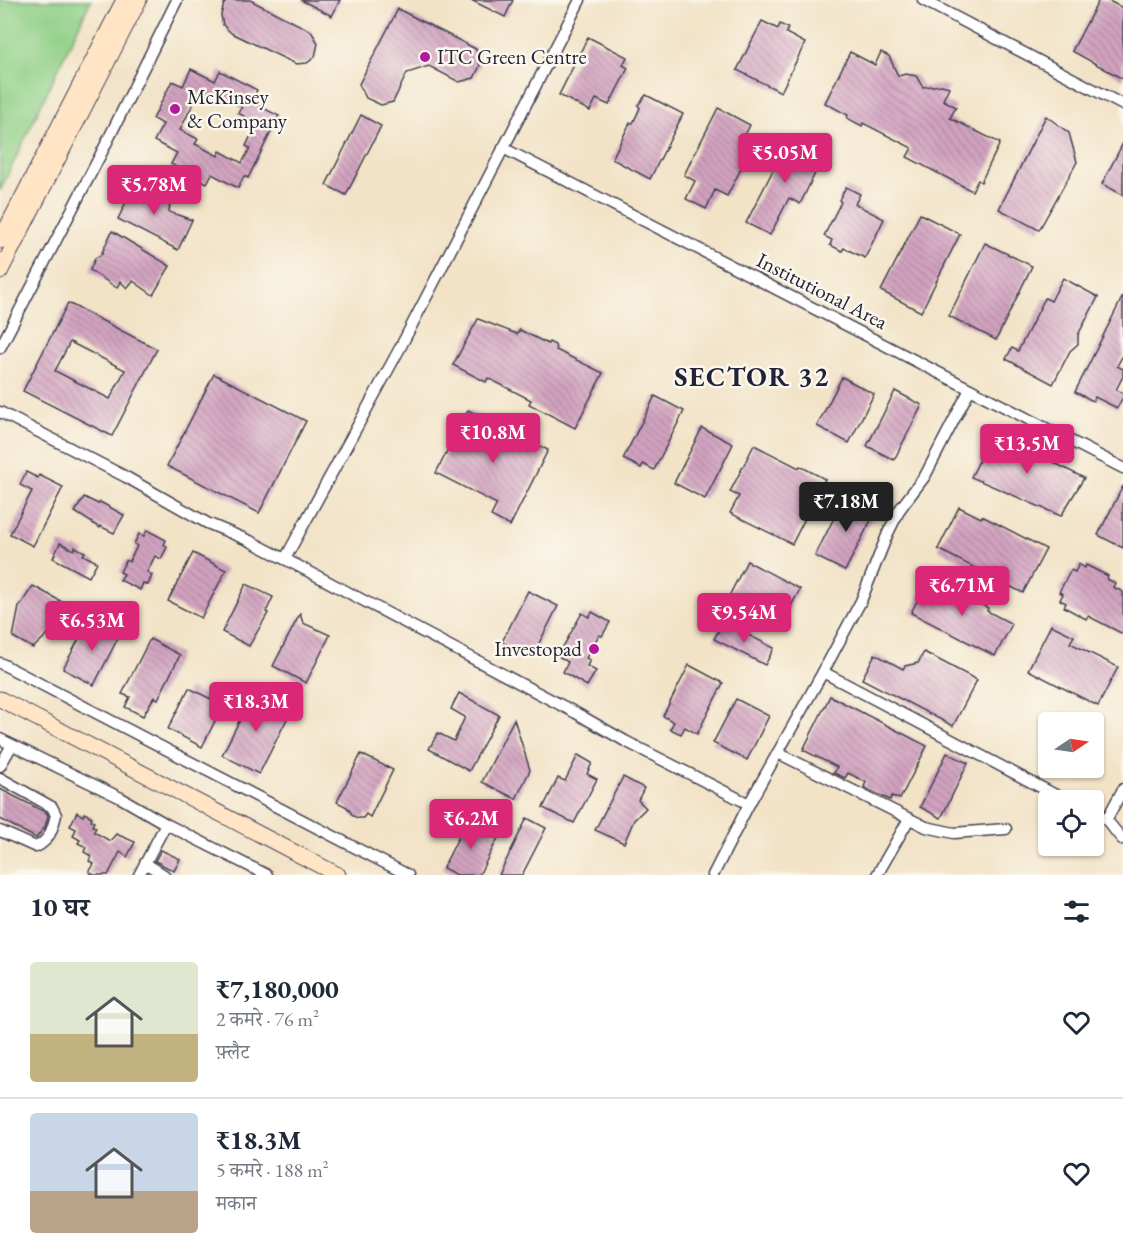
<!DOCTYPE html>
<html lang="hi">
<meta charset="utf-8">
<style>
:root{--surface:#fff;--page:#f2f2f3;--text:#1f2937;--muted:#747a83;--line:#e0e1e3;--accent:#db2777}
body{margin:0;font-family:"EB Garamond","Noto Serif Devanagari",serif;background:var(--page);color:var(--text);height:100vh;display:flex;flex-direction:column;font-size:22px;white-space:nowrap}
*{box-sizing:border-box;margin:0}
p{font-size:20px;color:var(--muted)}
.icon{flex:none;width:33px;height:33px;fill:none;stroke:currentColor;stroke-width:2;stroke-linecap:round;stroke-linejoin:round}
.map{position:relative;height:875px;overflow:hidden}
.side{display:flex;flex-direction:column;background:var(--surface);flex:1}
.side>*{flex:none}
.needle{width:39px;rotate:77deg}
.controls{position:absolute;left:1038px;top:712px;display:grid;gap:12px}
.controls a{display:grid;place-items:center;width:66px;height:66px;border-radius:6px;background:var(--surface);box-shadow:0 2px 4px #0004;font-size:30px}
.price{position:absolute;translate:-50% -51px;padding:0 14px;border-radius:6px;background:var(--accent);color:#fff;font-size:20px;line-height:39px;filter:drop-shadow(0 2px 3px #0008)}
.price::after{content:'';position:absolute;left:50%;top:36px;width:18px;height:14px;margin-left:-9px;background:inherit;clip-path:polygon(0 0,100% 0,50% 100%)}
.price.current{background:#222;color:#fff}
ul{padding:0;list-style:none}
li{display:flex;align-items:center;gap:18px;height:150px;padding:0 30px}
li+li{border-top:2px solid var(--line)}
li span{display:grid;place-items:center;flex:none;width:168px;height:120px;border-radius:6px;color:#555}
li>.icon{margin-inline-start:auto}
span .icon{width:72px;height:72px;fill:#fffc;stroke-width:1}
li b{font-size:26px}
h2{display:flex;justify-content:space-between;align-items:center;height:72px;padding:0 30px;font-size:26px}
.map>svg:first-child{display:block}
.pitch{fill:#8ecf86;stroke:#587860;stroke-width:1.5}
.building{fill:url(#building-back-hatch);fill-rule:evenodd}
.lines{fill:none;stroke-linecap:round;stroke-linejoin:round}
.street-casing{stroke:#413f50;stroke-width:13}
.secondary-casing{stroke:#413f50;stroke-width:17}
.street{stroke:#fff;stroke-width:10}
.secondary{stroke:#ffe4c6;stroke-width:15}
.poi-dot{fill:#b5179e;stroke:#fbf7ec;stroke-width:2}
.labels{text-anchor:middle;stroke-width:5;stroke-linejoin:round;paint-order:stroke}
.poi-label{font-size:21px;fill:#22223b;stroke:#fbf7ec;text-anchor:start}
.street-label{font-size:21px;fill:#22223b;stroke:#fbf7ec}
.district-label{font-size:27px;font-weight:bold;letter-spacing:1.5px;fill:#22223b;stroke:#fbf7ec}
</style>
<div class="map">
<svg width="1123" height="875" viewBox="0 0 1123 875">
<defs>
<pattern id="building-back-hatch" width="6" height="6" patternUnits="userSpaceOnUse" patternTransform="scale(1.5)"><rect width="6" height="6" fill="#d2a3c0"/><path d="M-1 5l2 2M0 0l6 6M5-1l2 2" fill="none" stroke="#aa849d"/></pattern>
</defs>
<rect width="100%" height="100%" fill="#fbf7ec"/>
<filter id="ink" filterUnits="userSpaceOnUse"><feTurbulence type="fractalNoise" baseFrequency=".0167" numOctaves="2"/><feDisplacementMap in="SourceGraphic" scale="12" xChannelSelector="R" yChannelSelector="G"/><feConvolveMatrix kernelMatrix="1 2 1 2 8 2 1 2 1" color-interpolation-filters="sRGB"/></filter>
<filter id="wash" filterUnits="userSpaceOnUse"><feTurbulence type="fractalNoise" baseFrequency=".008" numOctaves="4" result="noise"/><feDisplacementMap in="SourceGraphic" scale="24" xChannelSelector="R" yChannelSelector="G"/><feGaussianBlur stdDeviation="1.35" result="paint"/><feColorMatrix in="noise" values="0 0 0 0 0 0 0 0 0 0 0 0 0 0 0 0 0 1.4 0 .05"/><feComposite in="paint" operator="in"/></filter>
<g filter="url(#wash)">
<rect width="100%" height="100%" fill="#f2e3c7"/>
<path class="pitch" d="M0,0H91L0,191Z"/>
<g id="blocks">
<g class="building">
<path d="M228,0H250L311,31L318,43L315,57L307,63L296,64L231,33L223,25L221,15L224,4Z"/>
<path d="M301,0H340L332,16Z"/>
<path d="M471,0H513L505,17Z"/>
<path d="M1099,0H1107L1123,8V79L1072,51Z"/>
<path d="M398,9L476,49L480,66L474,78L459,82L429,66L407,73L393,102L381,105L366,98L359,84Z"/>
<path d="M762,21L778,29L780,24L788,28L786,33L805,43L781,92L737,70Z"/>
<path d="M588,37L627,57L623,65L628,68L609,105L596,99L590,111L559,95Z"/>
<path d="M850,52L875,65L881,52L889,56L898,76L906,74L916,76L923,87L942,85L949,87L943,100L956,107L950,118L1000,143L981,182L978,180L972,191L907,157L912,148L863,123L862,126L847,118L848,115L825,103Z"/>
<path d="M191,69L215,81L220,71L257,90L251,102L279,116L248,178L244,176L238,188L212,174L207,183L171,164L177,153L154,141L163,124L153,119L172,81L183,86ZM199,92L216,101L219,95L242,107L238,113L257,123L246,146L250,148L242,163L220,151L218,156L195,144L198,139L180,130Z"/>
<path d="M646,95L683,114L650,179L612,159L630,123H633L640,108L638,105Z"/>
<path d="M718,108L750,125L742,141L752,147L727,196L715,190L706,209L686,199L695,181L684,175Z"/>
<path d="M361,115L381,126L346,195L326,185Z"/>
<path d="M1046,116L1069,133L1077,162L1039,230L999,209Z"/>
<path d="M790,137L824,155L800,204L789,198L770,235L746,223Z"/>
<path d="M1123,143V195L1102,184Z"/>
<path d="M134,181L145,183L151,190L165,193L163,199L170,202L169,212L192,220L178,250L118,219L128,198V190Z"/>
<path d="M846,187L860,194L855,204L884,219L865,258L844,248L842,251L830,245L832,240L824,236L841,202L839,200Z"/>
<path d="M920,214L960,234L921,312L881,291Z"/>
<path d="M112,231L170,266L153,295L133,281L127,288L120,281L117,288L90,270L95,258L101,255Z"/>
<path d="M985,243L1032,266L996,340L949,316Z"/>
<path d="M1063,278L1098,297L1078,335V344L1070,351L1053,384L1006,359L1012,348L1018,351L1045,298L1051,301Z"/>
<path d="M1123,296V355L1117,366L1123,369V376L1116,390L1123,393V397L1117,408L1095,397L1093,401L1075,392Z"/>
<path d="M68,303L157,349L112,436L23,391ZM70,342L125,370L110,399L55,371Z"/>
<path d="M478,319L517,334L520,330L548,344L549,342L555,345L556,350L603,373L575,428L529,404L531,400L488,378L486,382L453,365Z"/>
<path d="M214,374L306,421L259,513L167,466Z"/>
<path d="M842,377L874,394L849,443L817,426Z"/>
<path d="M895,391L922,405L894,460L867,446Z"/>
<path d="M655,396L684,411L654,470L643,464L641,468L623,459Z"/>
<path d="M468,410L548,450L510,526L491,516L497,504L436,473Z"/>
<path d="M702,428L733,444L705,499L674,483Z"/>
<path d="M994,432L1084,478L1061,516L971,477Z"/>
<path d="M754,445L799,468L800,466L825,479L792,544L730,513L739,496L730,492Z"/>
<path d="M26,472L38,478L39,475L63,487L33,546L10,534L32,491L20,485Z"/>
<path d="M1123,486V548L1098,535Z"/>
<path d="M845,496L857,502L858,499L877,508L845,571L815,556Z"/>
<path d="M84,497L98,504L100,502L124,515L114,533L100,526V528L75,512Z"/>
<path d="M959,507L981,518L982,516L1046,549L1023,593L938,549Z"/>
<path d="M147,530L166,540L164,545L167,547L161,559L155,556L147,572L152,575L148,585L143,583L140,590L120,580L124,574L120,572L126,560L129,562L137,546L134,544L139,534L144,536Z"/>
<path d="M60,543L74,550L75,547L85,552L83,555L97,562L89,577L53,558Z"/>
<path d="M193,553L226,570L201,618L168,601Z"/>
<path d="M747,561L800,589L780,627L727,600Z"/>
<path d="M1079,564L1085,568L1086,565L1108,576L1107,579L1115,583L1113,587L1123,592V634L1088,616L1086,619L1064,607L1066,603L1060,600L1063,594L1059,592L1071,570L1075,572Z"/>
<path d="M927,581L942,588L943,585L988,608L987,611L1012,624L995,656L911,613Z"/>
<path d="M246,584L273,597L266,612L268,613L249,646L222,632Z"/>
<path d="M33,586L66,604L52,630L33,648L13,637L19,607Z"/>
<path d="M528,591L558,606L532,657L502,642Z"/>
<path d="M592,612L610,622L602,636L599,635L586,658L590,660L587,666L596,671L587,686L563,672L568,662L558,656L582,613L589,617Z"/>
<path d="M300,614L303,623L330,635L306,683L273,666Z"/>
<path d="M90,618L120,634L94,685L63,669Z"/>
<path d="M723,622L774,648L765,665L714,639Z"/>
<path d="M1051,625L1074,636L1070,643L1118,667L1098,706L1028,670Z"/>
<path d="M150,639L180,655L158,699L154,697L143,716L125,707L130,697L122,694Z"/>
<path d="M924,652L977,680L953,726L862,679L875,654L903,669L905,666L918,663Z"/>
<path d="M689,665L723,683L697,734L685,727L681,734L670,729L674,722L663,716Z"/>
<path d="M189,688L223,705L202,747L168,729Z"/>
<path d="M254,692L291,711L259,774L222,755Z"/>
<path d="M459,693L499,715L469,771L429,749L438,733L454,741L465,717L451,709Z"/>
<path d="M830,696L927,746L900,799L892,796L890,800L871,791L864,787L866,782L848,773L845,778L834,773L837,767L803,750Z"/>
<path d="M736,699L769,716L747,760L713,743Z"/>
<path d="M514,719L530,770L516,799L482,782Z"/>
<path d="M947,753L968,763L941,818L920,807Z"/>
<path d="M361,754L393,770L370,817L366,814L363,818H358L353,816L347,807L337,802Z"/>
<path d="M578,755L592,763L587,774L597,779L574,823L543,808L558,778L565,781Z"/>
<path d="M623,777L644,788L638,800L646,808L634,820L624,843L595,830Z"/>
<path d="M0,789L47,813L48,816L45,827L36,838L0,819Z"/>
<path d="M77,812L83,816L84,813L92,817L91,820L94,822L92,826L96,827L94,832L110,841L116,834L135,842L127,857L120,852L108,875H94L89,872L94,864L89,861L91,856L84,852L86,847L78,843L80,840L73,836L76,829L70,826Z"/>
<path d="M527,818L546,828L522,875H499Z"/>
<path d="M467,820L499,836L479,875H457L443,868Z"/>
<path d="M161,850L180,859L174,871L155,861Z"/>
</g>
</g>
</g>
<g filter="url(#ink)">
<use href="#blocks" fill-opacity="0" stroke="#413f50" stroke-width="1.5"/>
<g class="lines">
<g class="street-casing">
<g id="street">
<path d="M923,0L1123,105"/>
<path d="M503,148L1123,468"/>
<path d="M0,348L103,150L177,0"/>
<path d="M0,412L126,477L207,523L250,541L302,568L576,713L625,741L749,804"/>
<path d="M285,559L400,348L580,0"/>
<path d="M0,663L408,875"/>
<path d="M823,672L1067,801"/>
<path d="M0,739L121,798L166,824L267,875"/>
<path d="M778,753L926,827L954,833L1006,829"/>
<path d="M0,766L12,745"/>
<path d="M0,778L52,807L56,815C52,830 50,840 36,847L0,831"/>
<path d="M1094,815L1105,818L1109,815L1123,789"/>
<path d="M1105,818L1122,839"/>
<path d="M145,863L164,875"/>
<path d="M139,875L166,824"/>
<path d="M713,875L749,804L823,672L861,601L888,533L900,509L925,476L970,389"/>
<path d="M877,875L909,819"/>
</g>
</g>
<g class="secondary-casing">
<g id="secondary">
<path d="M0,241L124,0"/>
<path d="M0,272L139,0"/>
<path d="M0,699L338,875"/>
</g>
</g>
<use href="#street" class="street"/>
<use href="#secondary" class="secondary"/>
</g>
</g>
<g class="poi-dot">
<circle cx="425" cy="57" r="6"/>
<circle cx="175" cy="109" r="6"/>
<circle cx="594" cy="649" r="6"/>
</g>
<g class="labels">
<g class="poi-label">
<text x="437" y="64">ITC Green Centre</text>
<text x="187" y="104">McKinsey<tspan x="187" dy="24">&amp; Company</tspan></text>
<text x="582" y="656" text-anchor="end">Investopad</text>
</g>
<g class="street-label">
<text transform="translate(822 291) rotate(27)" y="7">Institutional Area</text>
</g>
<g class="district-label">
<text x="752" y="386">SECTOR 32</text>
</g>
</g>
</svg>
<div class="controls">
<a><svg class="needle" viewBox="-14 -14 28 28"><path d="M0-13l5 13h-10z" fill="#e53935"/><path d="M0 13l5-13h-10z" fill="#747a83"/></svg></a>
<a><svg class="icon" aria-label="locate" viewBox="0 0 24 24"><circle cx="12" cy="12" r="6"/><path d="M12 2v4M12 18v4M2 12h4M18 12h4"/></svg></a>
</div>
<b class="price" style="left:785px;top:184px">₹5.05M</b>
<b class="price" style="left:154px;top:216px">₹5.78M</b>
<b class="price" style="left:493px;top:464px">₹10.8M</b>
<b class="price" style="left:1027px;top:475px">₹13.5M</b>
<b class="price current" style="left:846px;top:533px">₹7.18M</b>
<b class="price" style="left:962px;top:617px">₹6.71M</b>
<b class="price" style="left:744px;top:644px">₹9.54M</b>
<b class="price" style="left:92px;top:652px">₹6.53M</b>
<b class="price" style="left:256px;top:733px">₹18.3M</b>
<b class="price" style="left:471px;top:850px">₹6.2M</b>
</div>
<section class="side">
<h2>10 घर<svg class="icon" aria-label="filters" viewBox="0 0 24 24"><path d="M4 7h16M4 17h16"/><circle cx="9" cy="7" r="2"/><circle cx="15" cy="17" r="2"/></svg></h2>
<ul>
<li><span style="background:linear-gradient(#dfe7d0 60%,#c2b280 0)"><svg class="icon" aria-label="home" viewBox="0 0 24 24"><path d="M3 11l9-7 9 7M6 9v11h12V9"/></svg></span><div><b>₹7,180,000</b><p>2 कमरे · 76 m²</p><p>फ़्लैट</p></div><svg class="icon" aria-label="heart" viewBox="0 0 24 24"><path d="M12 20l-8-8c-3-5 5-10 8-4 3-6 11-1 8 4z"/></svg></li>
<li><span style="background:linear-gradient(#c9d6e8 65%,#b9a48a 0)"><svg class="icon" aria-label="home" viewBox="0 0 24 24"><path d="M3 11l9-7 9 7M6 9v11h12V9"/></svg></span><div><b>₹18.3M</b><p>5 कमरे · 188 m²</p><p>मकान</p></div><svg class="icon" aria-label="heart" viewBox="0 0 24 24"><path d="M12 20l-8-8c-3-5 5-10 8-4 3-6 11-1 8 4z"/></svg></li>
</ul>
</section>
